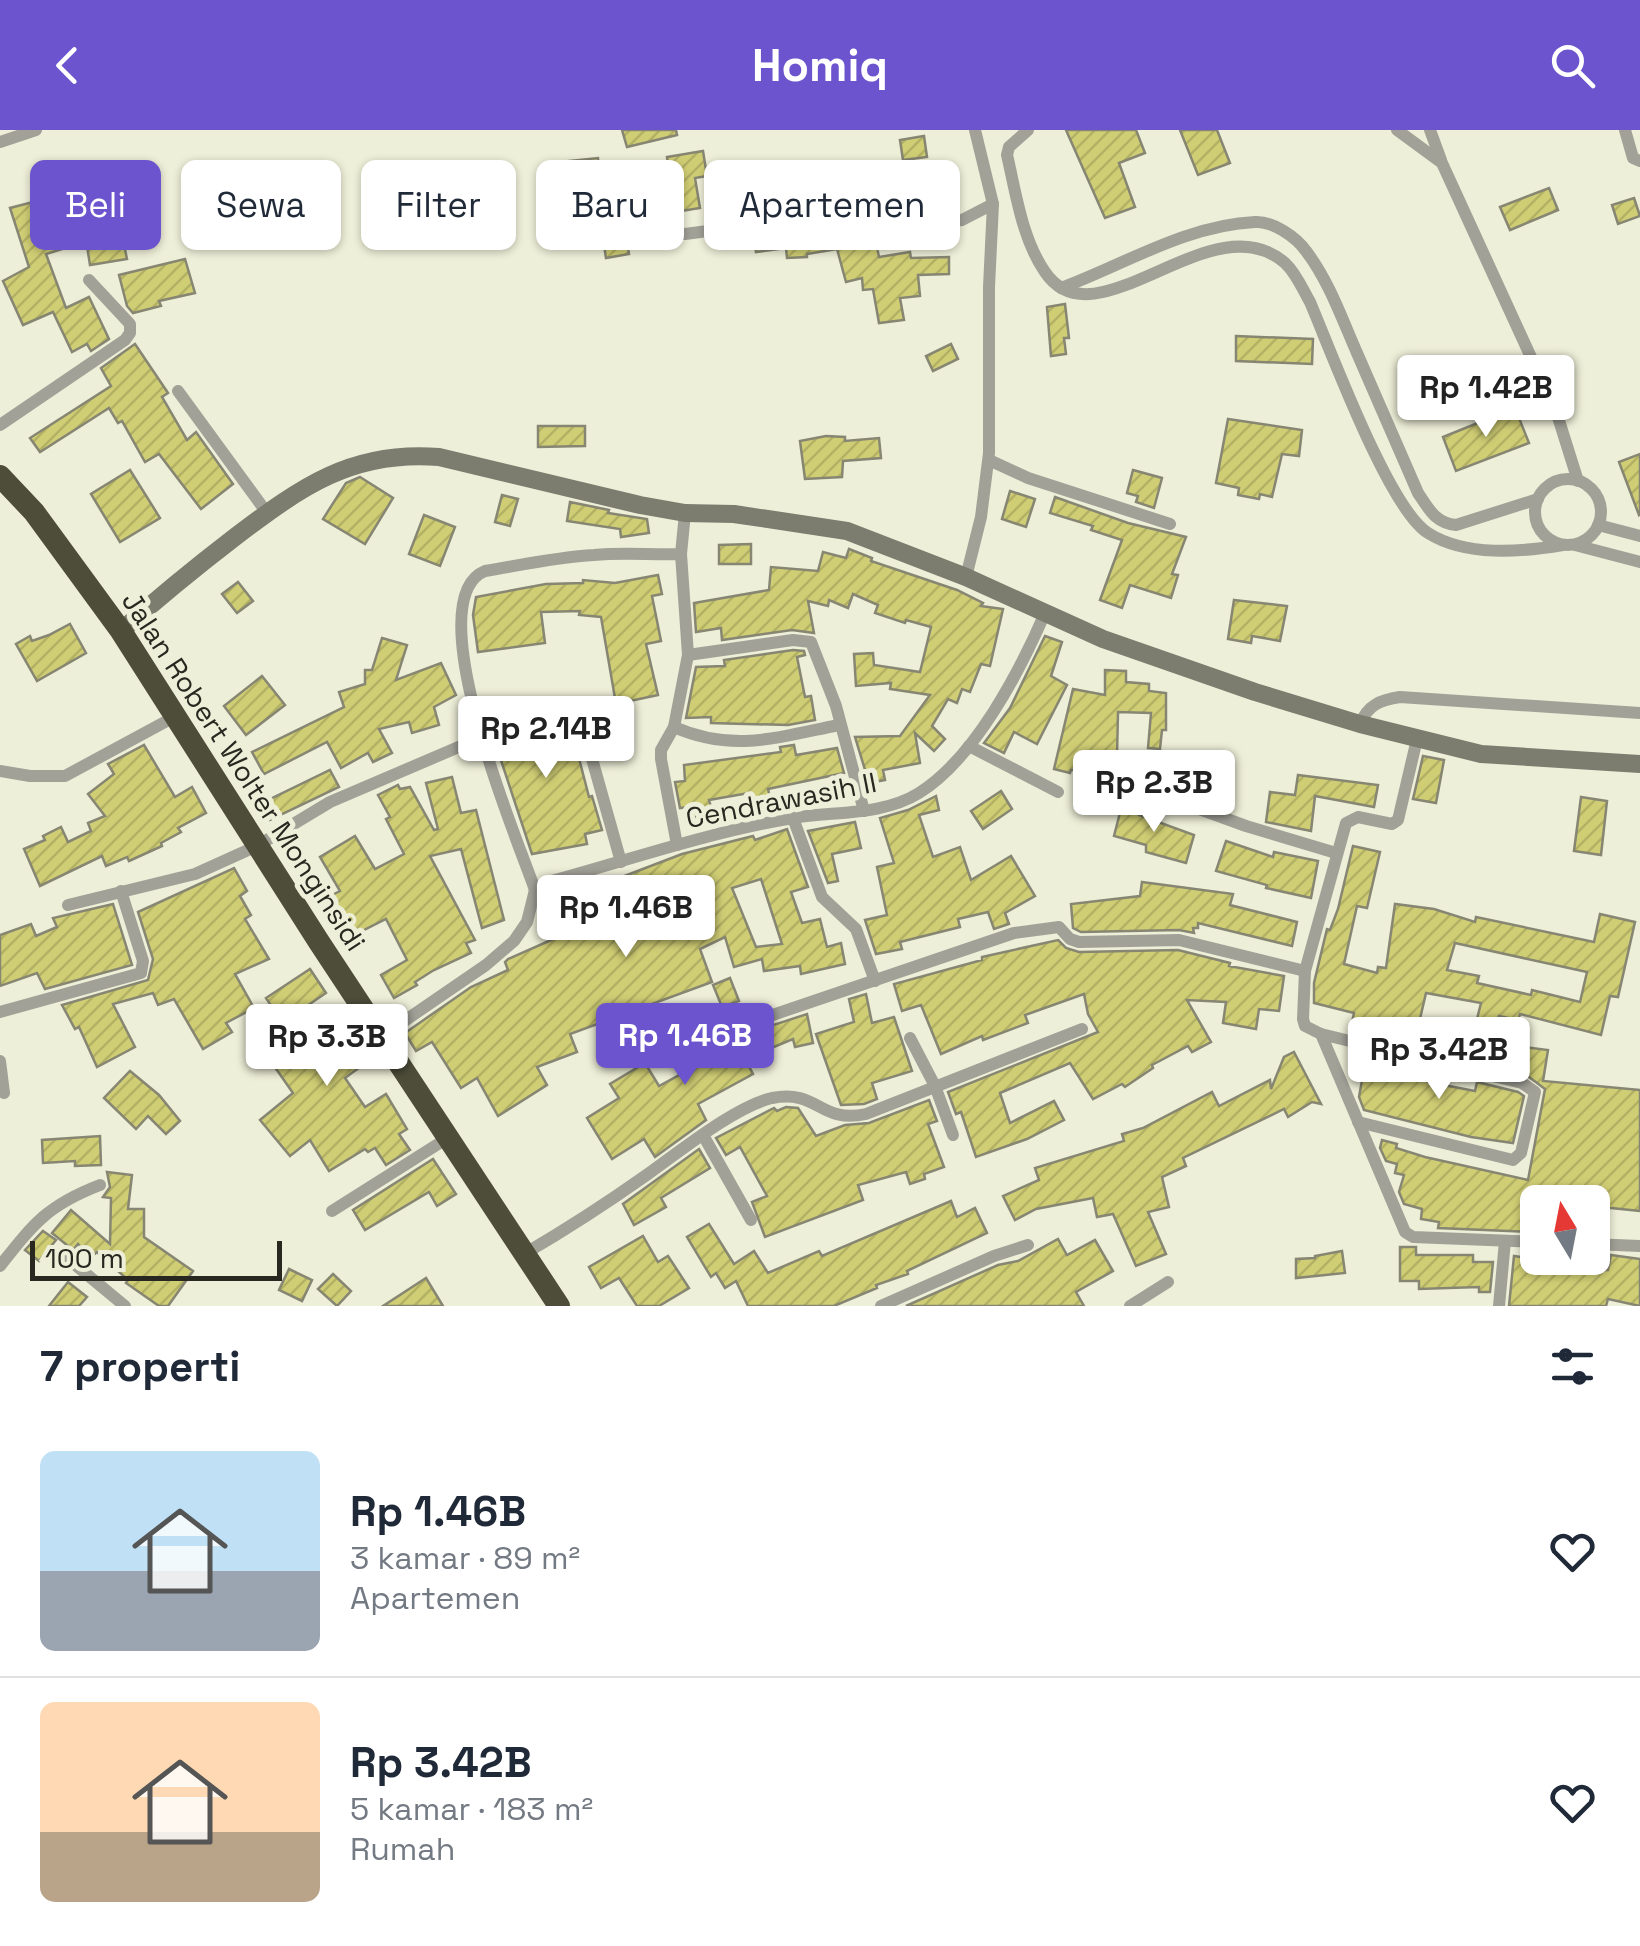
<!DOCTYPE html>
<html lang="id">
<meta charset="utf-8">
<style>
:root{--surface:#fff;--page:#f2f2f3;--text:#1f2937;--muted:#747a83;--line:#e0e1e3;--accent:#6b54cd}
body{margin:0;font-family:"Space Grotesk",sans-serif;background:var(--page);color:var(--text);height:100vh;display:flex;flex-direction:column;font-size:38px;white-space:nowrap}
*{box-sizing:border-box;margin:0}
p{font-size:32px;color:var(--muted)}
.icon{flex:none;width:55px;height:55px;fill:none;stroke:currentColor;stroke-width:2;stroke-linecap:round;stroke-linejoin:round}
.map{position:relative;height:1176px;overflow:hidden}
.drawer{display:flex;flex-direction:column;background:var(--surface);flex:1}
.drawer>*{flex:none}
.hud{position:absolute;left:30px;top:30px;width:1000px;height:90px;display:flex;gap:20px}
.needle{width:65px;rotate:350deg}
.buttons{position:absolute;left:1520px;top:1055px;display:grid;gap:20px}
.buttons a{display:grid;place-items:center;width:90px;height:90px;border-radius:15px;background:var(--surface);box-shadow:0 2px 8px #0004;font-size:50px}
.scale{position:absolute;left:30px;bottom:25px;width:252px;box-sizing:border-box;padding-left:10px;border:5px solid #282820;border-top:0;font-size:28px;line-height:35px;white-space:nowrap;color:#282820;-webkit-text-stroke:8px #eeefd8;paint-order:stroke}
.price{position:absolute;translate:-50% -85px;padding:0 22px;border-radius:10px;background:#fff;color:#222;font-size:32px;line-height:65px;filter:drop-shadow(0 2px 5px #0008)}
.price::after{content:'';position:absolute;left:50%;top:60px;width:30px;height:22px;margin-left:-15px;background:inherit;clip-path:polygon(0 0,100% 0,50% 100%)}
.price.selected{background:var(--accent);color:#fff}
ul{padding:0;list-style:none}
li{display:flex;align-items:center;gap:30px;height:250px;padding:0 40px}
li+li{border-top:2px solid var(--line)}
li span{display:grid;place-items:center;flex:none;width:280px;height:200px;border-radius:15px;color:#555}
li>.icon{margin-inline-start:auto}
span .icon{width:120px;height:120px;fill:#fffc;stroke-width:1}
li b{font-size:42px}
h2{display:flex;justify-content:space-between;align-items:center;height:120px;padding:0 40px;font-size:42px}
.pill{padding:0 35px;border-radius:15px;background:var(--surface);box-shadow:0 2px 8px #0004;font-size:35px;line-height:90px}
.pill.selected{background:var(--accent);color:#fff}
header{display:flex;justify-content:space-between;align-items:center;height:130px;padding:0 40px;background:var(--accent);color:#fff;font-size:45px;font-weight:700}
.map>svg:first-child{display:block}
.building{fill:url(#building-hatch);stroke:#868672;stroke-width:2.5;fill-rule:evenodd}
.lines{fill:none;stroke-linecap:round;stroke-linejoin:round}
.street{stroke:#a1a198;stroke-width:12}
.secondary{stroke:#7c7c6f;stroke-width:18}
.highway{stroke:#4d4d3a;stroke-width:22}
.labels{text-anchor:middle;stroke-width:10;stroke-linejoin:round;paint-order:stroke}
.street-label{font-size:28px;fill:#282820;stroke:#eeefd8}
</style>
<header><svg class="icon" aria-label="back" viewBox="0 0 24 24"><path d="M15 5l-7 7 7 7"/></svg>Homiq<svg class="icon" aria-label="search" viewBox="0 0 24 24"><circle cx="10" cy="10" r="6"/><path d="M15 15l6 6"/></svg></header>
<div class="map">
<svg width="1640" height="1176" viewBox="0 0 1640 1176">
<defs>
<pattern id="building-hatch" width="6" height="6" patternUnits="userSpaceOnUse" patternTransform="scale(2.5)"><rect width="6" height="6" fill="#d0ce74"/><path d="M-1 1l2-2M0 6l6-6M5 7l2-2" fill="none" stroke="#b3b164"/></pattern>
</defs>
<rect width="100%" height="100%" fill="#eeefd8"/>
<g class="building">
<path d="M622,0H676L677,5L627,17Z"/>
<path d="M1066,0H1136L1145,23L1119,33L1135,77L1105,88Z"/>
<path d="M1180,0H1217L1230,33L1198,45Z"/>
<path d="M924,6L927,27L903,30L900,10Z"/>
<path d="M703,21L707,46L695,48L700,78L669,83L667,66L673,65L667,27Z"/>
<path d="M598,28L602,72L633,70L634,87L623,88L629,124L606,128L600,89L558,91V75L562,74L558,32Z"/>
<path d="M865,44L877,91L865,94L854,90L848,48Z"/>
<path d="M1549,58L1558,80L1510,100L1500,77Z"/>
<path d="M1634,68L1640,86L1618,94L1612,75Z"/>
<path d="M70,71L82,113L46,124L66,178L89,167L109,209L91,221L87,214L72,222L53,182L23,195L3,151L29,137L10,78L33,72L35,78Z"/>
<path d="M799,99H806V104L821,101L862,114L876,112L879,127L910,122L911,128L949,127V144L918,145L920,166L900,168L904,190L879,193L873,159L863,160L862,148L846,152L837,119L807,124V127L787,128L786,118L756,122L754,105Z"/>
<path d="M123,110L127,129L90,135L87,116Z"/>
<path d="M185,129L195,163L159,171L161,176L133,183L127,176L119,145Z"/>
<path d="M1065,174L1069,208H1064L1066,224L1051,226L1047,177Z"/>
<path d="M1236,206L1313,209L1312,234L1236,231Z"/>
<path d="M135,214L168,263L162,267L187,310L196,302L233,354L201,379L159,324L145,332L122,291L118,293L109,278L40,322L30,308L111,256L101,238Z"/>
<path d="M951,214L958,229L933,241L926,226Z"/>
<path d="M1515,278L1529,313L1456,341L1443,307Z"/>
<path d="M1228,289L1302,300L1299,326L1282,324L1272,367L1260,364L1259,369L1238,365L1239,358L1216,353Z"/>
<path d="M538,296H585V316L538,317Z"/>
<path d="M826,306L845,307V311L879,308L881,328L843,331L842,347L805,349L800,311Z"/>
<path d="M1640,324V384L1639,385L1619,332Z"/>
<path d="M130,340L160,388L120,412L91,364Z"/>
<path d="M1133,340L1162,348L1154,378L1136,372L1138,366L1127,363Z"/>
<path d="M360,347L393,368L365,414L323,389L346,353Z"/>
<path d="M1010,361L1035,369L1026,397L1002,389Z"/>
<path d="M502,365L518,369L510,396L495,392Z"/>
<path d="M1055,367L1128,393L1186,407L1172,444L1178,445L1171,468L1130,455L1122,478L1100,470L1122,410L1091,400L1093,396L1050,383Z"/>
<path d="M570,372L609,380L608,383L647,389L649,403L621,407L620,399L567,391Z"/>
<path d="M424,385L455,397L440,436L409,424Z"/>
<path d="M751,414V434H719V415Z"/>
<path d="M849,419L872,428L871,431L957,460L983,473L981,476L1003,479L990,536L981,534L970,562L962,559L957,573L948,569L932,596L945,609L934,621L915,603L920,633L883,640L885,650L869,653L855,607L900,606L930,565L890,559L891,553L856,556L854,524L873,523L874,535L920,542L931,497L906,490L905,493L875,483L878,475L853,464L848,478L829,470L828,476L808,471L814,503L792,500L722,510L721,498L696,502L694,473L769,460L771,437L818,441L823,422L846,428Z"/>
<path d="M658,445L662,464L652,466L661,511L646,514L658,565L616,574L601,487L579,485L580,481L541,482L545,513L478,522L473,485L476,467L546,454L583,453V450L615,453Z"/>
<path d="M238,452L253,471L237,483L222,464Z"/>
<path d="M1234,470L1287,476L1280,511L1252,506L1251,513L1228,509Z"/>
<path d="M70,494L86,523L37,551L16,514L30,506L32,511L49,505Z"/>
<path d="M1045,506L1062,512L1051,546L1067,555L1037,614L1014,602L1004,623L984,613L1010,578Z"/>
<path d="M382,508L407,515L396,550L441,533L456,565L434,577L439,595L412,603L409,592L379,599L392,623L373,632L368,623L341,638L327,612L264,644L252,622L344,577L339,562L365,554V540H372Z"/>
<path d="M793,520L804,521L805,525L797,527L805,567L811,566L815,590L788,595L711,593V587L686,588L696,537L725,536L724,530Z"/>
<path d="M1105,540L1126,541V552L1149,554V561L1166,563V600H1162L1160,619L1148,618L1151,583L1118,582L1117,626L1092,625V640H1071L1070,643L1054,639L1073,559L1105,565Z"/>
<path d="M262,546L285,575L246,605L224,576Z"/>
<path d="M567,582L589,667L592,666L602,700L585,704L587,714L532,724L488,591L514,583L518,596Z"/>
<path d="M144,615L175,667L192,657L206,683L178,698L181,702L161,713L162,716L129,731L127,727L106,736L102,726L40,756L24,719L45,710L43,706L61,697L68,712L91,701L88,693L105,686L88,664L114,644L108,634Z"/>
<path d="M794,615L796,625L837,618L844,643L768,659L771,671L752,675L749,663L709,670L713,683L691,688L688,677L680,678L675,652L685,651L684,635L781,622L780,617Z"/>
<path d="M1423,626L1444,630L1436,673L1413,669Z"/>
<path d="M330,640L339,657L270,690L260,674Z"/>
<path d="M1298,645L1378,655L1374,677L1315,666L1311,701L1266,692L1270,662L1295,665Z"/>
<path d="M452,647L461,683L476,680L504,790L482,798L461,719L430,726L475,810L466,813L471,823L434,840L415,852L417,855L394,868L381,845L407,830L386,789L346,809L326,768L340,761L320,727L355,706L375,739L404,724L386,689L390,687L378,665L398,655L400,659L410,657L434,700L438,699L426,653Z"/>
<path d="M1001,661L1012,679L983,699L971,681Z"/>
<path d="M936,666L939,680L919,685L933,727L960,717L971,750L1011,726L1035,766L1005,783L1009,794L994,799L988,782L958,789L960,797L900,812L902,819L876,824L865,790L887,785L877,737L894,733L880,688L908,680Z"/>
<path d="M1581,667L1607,671L1601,725L1574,721Z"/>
<path d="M1122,675L1140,680L1139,685L1194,705L1186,733L1146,722V715L1114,706Z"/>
<path d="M855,692L861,718L832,724L838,751L828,753L808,701Z"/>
<path d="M787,699L808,757L791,762L802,793L820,789L827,817L841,813L845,834L801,844L800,836L764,841L762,829L734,837L725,807L700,819L712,852L570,904L577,922L537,937L547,955L498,986L477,948L461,958L432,912L416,921L405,903L471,857L508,840L505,832L508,829L558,807L546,776L682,724L753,706L755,710ZM761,749L782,814L756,817L732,758Z"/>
<path d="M1226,711L1273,727L1274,722L1318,731L1311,768L1266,758L1267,755L1216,741Z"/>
<path d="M1353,716L1380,722L1367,778L1357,776L1344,834L1377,843L1378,837L1386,838L1395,774L1434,779L1475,792L1476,787L1594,812L1600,784L1635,792L1618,867L1610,866L1601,905L1520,884L1518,890L1499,886L1493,913L1548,920L1543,951L1640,960V1081L1592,1076V1072L1533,1071L1530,1102L1438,1098L1439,1092L1421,1089L1422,1079L1404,1074L1399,1062L1404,1045L1395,1043L1397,1034L1386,1031L1380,1018L1382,1010L1397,1014L1396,1018L1425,1027L1528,1050L1545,959L1525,944L1454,923L1459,898L1474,901L1481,873L1426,863L1416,906L1374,897L1372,906L1350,901L1354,883L1314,873V853L1326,803L1327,799L1330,800L1338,779ZM1455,813L1587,842L1580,872L1532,860L1531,865L1477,853L1479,846L1447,840Z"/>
<path d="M234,738L247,761L240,766L251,785L245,789L269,829L235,844L254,878L226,893L232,902L203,919L174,869L158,875L153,863L113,874L135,917L97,937L79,897L75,899L62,875L148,850L153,829L138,782Z"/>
<path d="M1142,752L1233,764L1230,775L1297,792L1292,816L1198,793V798H1193L1194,803L1179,800L1081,802L1073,798L1071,774L1140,766Z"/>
<path d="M113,774L132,835L45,859L37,843L0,856V805L31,794L36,806L57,797L53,788Z"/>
<path d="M1058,810L1066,818L1079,822L1178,820L1230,833L1229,836L1284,846L1279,881L1259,879L1256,899L1223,893L1226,872L1187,870L1211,912L1192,922L1188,916L1152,935L1153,938L1125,957L1122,954L1093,969L1070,933L1000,963L1010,993L1054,971L1064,990L1027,1009L976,1027L961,982L956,984L948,962L1098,902L1088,884L1084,864L1025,885L1028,893L983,910L982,906L941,924L921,875L902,881L894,854L982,830V827Z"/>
<path d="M310,839L326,863L304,878L332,912L350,899L371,929L345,948L365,977L386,964L407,999L399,1004L410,1020L386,1035L375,1018L368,1022L365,1019L329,1041L310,1010L290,1026L260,990L293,963L272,933L304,911L286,889L282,892L266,868Z"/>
<path d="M730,848L739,871L722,877L713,855Z"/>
<path d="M866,864L872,893L894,887L912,941L872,953L877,969L864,974L841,975L816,904L854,892L849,869Z"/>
<path d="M807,884L813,913L795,917L793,909L745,929L753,944L698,974L706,990L655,1027L644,1009L612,1029L587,988L619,968L610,954L645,933L659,956L701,933L686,914L708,897L717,909L738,900L749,903Z"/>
<path d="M1294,922L1321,974L1312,972L1288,987L1284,979L1183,1028L1186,1036L1162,1047L1169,1077L1148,1082L1166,1124L1136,1136L1113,1084L1097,1087L1093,1068L1036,1079L1015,1090L1003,1066L1039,1050L1035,1038L1124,1011L1122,1004L1143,998L1212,962L1219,976L1270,950L1271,959L1284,927Z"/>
<path d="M1357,926L1414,945L1416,937L1431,941L1428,952L1475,961L1477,952L1518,962L1524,966L1513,1013L1471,1007L1364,980L1359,967L1363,945L1353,942Z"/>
<path d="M130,941L159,965L180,991L166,1004L148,986L136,999L104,968Z"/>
<path d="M929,970L937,991L928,994L944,1037L924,1044L925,1049L910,1054L906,1042L858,1055L863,1070L765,1107L752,1072L767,1066L740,1017L726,1025L716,1008L774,978L777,981L786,977L798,978L816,1006L845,995L869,993Z"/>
<path d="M100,1006L101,1035L75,1036V1031L43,1033L42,1010Z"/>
<path d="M699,1019L710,1038L661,1068L666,1077L634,1095L623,1074Z"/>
<path d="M433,1029L456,1064L437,1076L429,1062L365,1100L353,1080Z"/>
<path d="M107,1042L132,1045L128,1079H144V1107L193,1141L168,1176H159L126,1153L128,1150L97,1122L90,1128L78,1114L73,1120L52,1103L71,1080L110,1114L111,1068L103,1067L110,1057Z"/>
<path d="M951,1071L957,1087L975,1078L987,1103L907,1141L908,1144L876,1155L877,1158L834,1176H748L736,1151L725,1158L716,1143L711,1147L687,1107L709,1094L734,1134L754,1121L768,1143L819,1121L822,1126Z"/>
<path d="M43,1101L56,1110L39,1131L25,1120Z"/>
<path d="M643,1106L658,1132L668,1126L689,1158L659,1176H637L619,1148L601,1158L589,1137Z"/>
<path d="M1058,1109L1067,1125L1095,1110L1113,1141L1076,1162L1084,1176H906L998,1135L1018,1131Z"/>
<path d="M1400,1117H1416V1125H1473V1132H1493L1490,1162H1479V1157L1419,1159V1151H1400Z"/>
<path d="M1342,1121L1345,1143L1296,1148V1129L1315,1128V1126Z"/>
<path d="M1611,1125L1640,1129V1176L1608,1169L1606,1176H1509L1514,1126L1557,1132L1556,1139L1572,1141L1608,1140Z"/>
<path d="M289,1139L312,1150L302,1171L279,1160Z"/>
<path d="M333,1144L351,1161L337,1176L318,1159Z"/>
<path d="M426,1148L443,1176H383Z"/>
<path d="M68,1152L87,1167L79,1176H49Z"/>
</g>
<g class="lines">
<g class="street">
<path d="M1028,0L1009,17L1007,25C1016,63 1022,109 1045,142C1096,218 1212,69 1285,133C1296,143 1303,160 1310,172C1331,221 1389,379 1428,403C1466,427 1521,422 1563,415"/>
<path d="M1397,0L1442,33L1557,284L1578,351"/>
<path d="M1430,0L1441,30"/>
<path d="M1625,0L1633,28L1640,31"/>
<path d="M0,12L36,0"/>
<path d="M685,104L799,89L819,90L864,104L962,90L993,74"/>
<path d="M1061,158C1123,135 1187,95 1255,92C1273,91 1296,107 1306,121C1329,151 1342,189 1357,223C1377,270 1398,316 1418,363C1429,379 1435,393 1456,395L1538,369"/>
<path d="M178,261L267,383"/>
<path d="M0,295L125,210L130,203V194L89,150"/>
<path d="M989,330L1028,348L1170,394"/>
<circle cx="1568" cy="382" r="33"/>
<path d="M1598,395L1640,406"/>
<path d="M1575,415L1640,432"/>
<path d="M966,447L981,387L989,323V157L993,74L975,0"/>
<path d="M688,525L793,510L811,512L836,576L864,681"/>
<path d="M1360,594C1368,575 1380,570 1400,567L1640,583"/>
<path d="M674,597C733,623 779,607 839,595"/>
<path d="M1417,609L1398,690L1392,694L1358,687L1346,693L1305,841L1303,889L1305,896L1321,904L1405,1102L1413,1107L1538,1112"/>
<path d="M587,611L621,732"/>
<path d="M969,616L1058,662"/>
<path d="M0,641L30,646H65L176,586"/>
<path d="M1150,661L1246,696L1336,723"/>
<path d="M793,688L822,767L856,799L875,851"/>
<path d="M677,715L661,629V620L674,597L688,525L681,424L685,383"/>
<path d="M535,760C517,708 416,469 485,441C521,435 557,427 594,425C623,422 652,425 681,424"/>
<path d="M68,775L195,744L257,716L330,672L482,607"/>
<path d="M0,882L141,843L143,831L121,761"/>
<path d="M746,894L1014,803L1059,797L1070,809L1079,812L1179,810L1305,841"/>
<path d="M1321,904L1522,953L1535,962L1521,1023L1513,1030L1358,992"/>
<path d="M381,907L486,835L514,811L527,792L535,760L548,752C629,730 710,702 793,688C834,681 882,686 919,663C975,628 1020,541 1045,483"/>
<path d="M910,908L935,956L953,1005"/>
<path d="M0,931L4,963"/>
<path d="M703,1005L751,1090"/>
<path d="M332,1081L446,1009"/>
<path d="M1592,1114L1640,1116"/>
<path d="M524,1124C567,1099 607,1073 648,1044C679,1022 736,976 772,968C819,959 819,994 866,984L1082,899"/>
<path d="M67,1128L125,1176"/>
<path d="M0,1136C34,1093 48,1075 100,1055"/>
<path d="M881,1176L994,1126L1028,1115"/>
<path d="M1130,1176L1168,1152"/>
<path d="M1499,1176L1505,1111"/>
</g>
<path class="secondary" d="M121,501C158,468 196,437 235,407C301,357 352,320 439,327L640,375L685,383L734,384L847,401L966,447L1103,509L1255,562L1360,594L1481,624L1640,634"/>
<path class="highway" d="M0,346L34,382L121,501L319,812L559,1176"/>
</g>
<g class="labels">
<g class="street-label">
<text transform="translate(244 641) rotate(57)" y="10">Jalan Robert Wolter Monginsidi</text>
<text transform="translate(781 670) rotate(-11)" y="10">Cendrawasih II</text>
</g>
</g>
</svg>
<div class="buttons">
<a><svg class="needle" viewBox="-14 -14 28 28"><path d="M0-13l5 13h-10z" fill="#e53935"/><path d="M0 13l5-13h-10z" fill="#747a83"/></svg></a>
</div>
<div class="scale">100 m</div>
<b class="price" style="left:1486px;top:310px">Rp 1.42B</b>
<b class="price" style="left:546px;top:651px">Rp 2.14B</b>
<b class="price" style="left:1154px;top:705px">Rp 2.3B</b>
<b class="price" style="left:626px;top:830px">Rp 1.46B</b>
<b class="price selected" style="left:685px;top:958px">Rp 1.46B</b>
<b class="price" style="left:327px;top:959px">Rp 3.3B</b>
<b class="price" style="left:1439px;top:972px">Rp 3.42B</b>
<div class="hud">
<a class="pill selected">Beli</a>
<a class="pill">Sewa</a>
<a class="pill">Filter</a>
<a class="pill">Baru</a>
<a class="pill">Apartemen</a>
</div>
</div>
<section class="drawer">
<h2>7 properti<svg class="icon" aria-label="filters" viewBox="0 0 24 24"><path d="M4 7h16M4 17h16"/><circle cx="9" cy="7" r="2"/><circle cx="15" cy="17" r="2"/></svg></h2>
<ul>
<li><span style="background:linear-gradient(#bfe0f5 60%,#9aa5b1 0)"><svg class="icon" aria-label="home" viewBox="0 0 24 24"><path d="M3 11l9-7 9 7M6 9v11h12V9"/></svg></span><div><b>Rp 1.46B</b><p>3 kamar · 89 m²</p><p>Apartemen</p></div><svg class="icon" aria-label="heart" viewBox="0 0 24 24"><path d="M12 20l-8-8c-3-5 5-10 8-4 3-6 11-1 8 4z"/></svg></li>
<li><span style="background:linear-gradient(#ffd9b3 65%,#b9a48a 0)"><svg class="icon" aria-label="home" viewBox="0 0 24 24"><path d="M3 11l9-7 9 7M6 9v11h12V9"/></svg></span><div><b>Rp 3.42B</b><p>5 kamar · 183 m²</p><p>Rumah</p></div><svg class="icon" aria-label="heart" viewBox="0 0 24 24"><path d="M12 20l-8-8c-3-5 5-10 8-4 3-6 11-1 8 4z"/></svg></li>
</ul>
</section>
